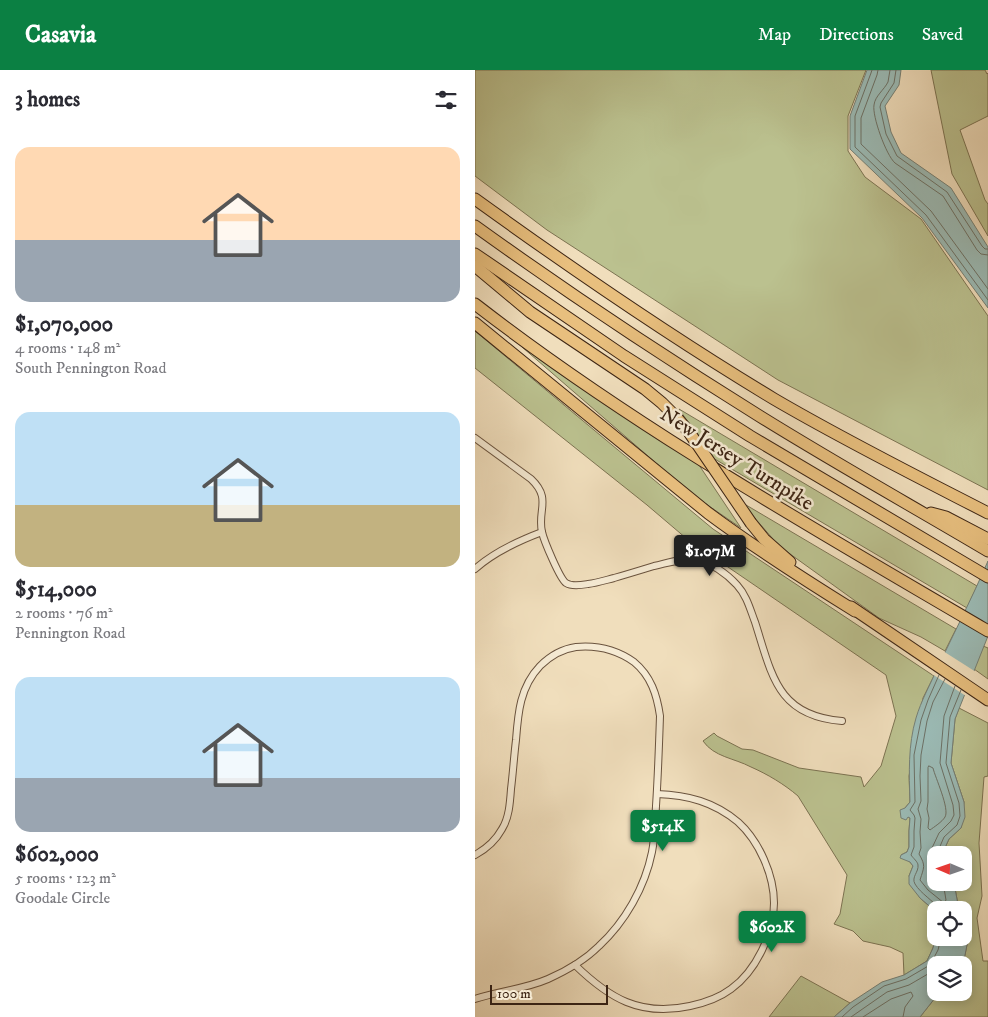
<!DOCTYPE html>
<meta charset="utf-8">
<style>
:root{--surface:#fff;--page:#f2f2f3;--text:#2b2b33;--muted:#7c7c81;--accent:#0b8043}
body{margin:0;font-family:"IM FELL DW Pica",serif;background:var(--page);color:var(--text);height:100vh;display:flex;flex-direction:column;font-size:19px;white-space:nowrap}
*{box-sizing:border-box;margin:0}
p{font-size:16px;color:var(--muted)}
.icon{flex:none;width:28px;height:28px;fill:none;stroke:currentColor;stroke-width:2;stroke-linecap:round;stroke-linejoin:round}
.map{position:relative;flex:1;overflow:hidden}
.panel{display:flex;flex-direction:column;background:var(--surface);width:475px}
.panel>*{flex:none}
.needle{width:32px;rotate:272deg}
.controls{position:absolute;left:452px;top:776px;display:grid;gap:10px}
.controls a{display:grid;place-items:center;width:45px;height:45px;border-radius:10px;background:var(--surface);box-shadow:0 2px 12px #0003;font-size:25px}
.scale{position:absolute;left:15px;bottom:12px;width:118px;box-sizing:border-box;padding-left:5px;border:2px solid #3d2514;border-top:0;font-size:14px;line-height:18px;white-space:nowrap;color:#3d2514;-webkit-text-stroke:4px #f5ead3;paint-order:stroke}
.price{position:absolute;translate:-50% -42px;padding:0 11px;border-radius:5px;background:var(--accent);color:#fff;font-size:16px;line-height:32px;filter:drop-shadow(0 1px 2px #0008)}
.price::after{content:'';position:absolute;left:50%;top:30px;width:15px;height:11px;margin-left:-8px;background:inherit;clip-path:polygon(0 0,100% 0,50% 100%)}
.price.selected{background:#222;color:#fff}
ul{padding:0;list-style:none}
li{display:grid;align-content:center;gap:10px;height:265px;padding:0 15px}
li span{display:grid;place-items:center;height:155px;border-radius:15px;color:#555}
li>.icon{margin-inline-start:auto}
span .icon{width:90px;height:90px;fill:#fffc;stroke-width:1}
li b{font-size:21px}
h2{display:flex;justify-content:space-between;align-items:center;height:60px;padding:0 15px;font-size:21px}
header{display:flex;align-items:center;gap:30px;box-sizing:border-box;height:70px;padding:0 25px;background:var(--accent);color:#fff}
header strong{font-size:24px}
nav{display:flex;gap:28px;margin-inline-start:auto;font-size:18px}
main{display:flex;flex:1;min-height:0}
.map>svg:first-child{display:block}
.green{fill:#bbc18f;stroke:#7c7352}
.water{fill:#9bbbb6;stroke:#757f75}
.pier{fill:#f0debc}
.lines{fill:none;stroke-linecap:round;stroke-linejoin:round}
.shore{stroke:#6c7065;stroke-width:1}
.street-casing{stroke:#6a533e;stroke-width:8}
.highway-casing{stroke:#3d2514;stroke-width:13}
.street{stroke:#f5ead3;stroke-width:6}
.highway{stroke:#e8bf7e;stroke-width:11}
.highway-bridge-casing{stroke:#3d2514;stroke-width:13;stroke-linecap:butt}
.highway-bridge{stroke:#e8bf7e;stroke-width:11}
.labels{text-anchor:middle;stroke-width:5;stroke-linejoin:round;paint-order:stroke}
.street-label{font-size:21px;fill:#3d2514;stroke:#f5ead3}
</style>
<header>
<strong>Casavia</strong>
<nav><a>Map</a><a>Directions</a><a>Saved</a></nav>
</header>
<main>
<section class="panel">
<h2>3 homes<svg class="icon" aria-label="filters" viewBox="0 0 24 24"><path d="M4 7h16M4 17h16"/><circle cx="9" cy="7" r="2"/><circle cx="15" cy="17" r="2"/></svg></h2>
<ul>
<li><span style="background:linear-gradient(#ffd9b3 60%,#9aa5b1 0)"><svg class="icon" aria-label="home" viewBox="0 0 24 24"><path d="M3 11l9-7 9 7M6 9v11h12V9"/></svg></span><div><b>$1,070,000</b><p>4 rooms · 148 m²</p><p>South Pennington Road</p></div></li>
<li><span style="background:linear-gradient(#bfe0f5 60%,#c2b280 0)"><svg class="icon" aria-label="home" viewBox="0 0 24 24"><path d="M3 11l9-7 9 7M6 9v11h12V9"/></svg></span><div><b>$514,000</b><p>2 rooms · 76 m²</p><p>Pennington Road</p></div></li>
<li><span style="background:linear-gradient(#bfe0f5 65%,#9aa5b1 0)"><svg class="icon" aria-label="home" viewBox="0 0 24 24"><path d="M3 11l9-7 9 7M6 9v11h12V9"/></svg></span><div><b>$602,000</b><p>5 rooms · 123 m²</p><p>Goodale Circle</p></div></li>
</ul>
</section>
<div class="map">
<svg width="513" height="947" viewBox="0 0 513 947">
<rect width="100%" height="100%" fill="#f0debc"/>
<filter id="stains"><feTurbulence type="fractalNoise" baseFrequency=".004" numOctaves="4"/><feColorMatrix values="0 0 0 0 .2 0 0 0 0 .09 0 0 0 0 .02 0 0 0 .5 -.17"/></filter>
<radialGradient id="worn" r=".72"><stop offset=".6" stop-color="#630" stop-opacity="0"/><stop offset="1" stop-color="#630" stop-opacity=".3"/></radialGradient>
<g class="green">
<path d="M0,0H391L373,46V81L390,107L446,149L513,246V420L303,310L72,160L0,106Z"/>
<path d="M456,0H510L512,4L513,3V46L485,60L510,130L513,134V166L477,104Z"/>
<path d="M0,261L238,459L459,606L448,628L434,706L435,732L430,738L433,747H435L434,761V777L432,782L426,785L435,792L438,796L434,806L445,828L460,841L461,848V866L458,878L452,891L429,905L428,883L415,877L388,871L378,861L359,854L365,844L372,805L323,726C309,714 292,704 276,697C259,688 239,687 228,671L239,663L242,666L267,679L278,680L324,698L386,707L389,717L406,696L421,646L411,605L212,469L172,435L0,298Z"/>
<path d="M47,277L224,395L266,458L218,425Z"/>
<path d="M204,339L502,516L492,538L238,388Z"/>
<path d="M266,432L481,559L470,581L446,567L404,548L304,476Z"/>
<path d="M508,576L513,578V609L499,599Z"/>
<path d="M484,638L513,653V706L509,707L504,773L507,826L502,848L508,891H513V947H445L464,923L489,922V895H488L496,854L495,849L489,844V840H484L479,813L489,812V785H469L468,782L474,769L486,758L489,732L476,693L480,649Z"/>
<path d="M326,906L375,933L359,947H294Z"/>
</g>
<g class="water">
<path d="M392,0H426L424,15L410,36L416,62L426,83L476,118L513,177V238L447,148L375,79V46Z"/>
<path d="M513,491V566L480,649L476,693L489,732L490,747L486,758L474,769L468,782L469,785H461V812L479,813L484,840H461V848L460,841L445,828L434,814V806L438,796L435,792L425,788L426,785L432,782L434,777V761L435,748L433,747L431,750L426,748L425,740L430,738L435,732C434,703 433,675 441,648C446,631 455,615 462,599C479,563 497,528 513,491Z"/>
<path d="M489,844L495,849L496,855L488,895H461V922L464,923L445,947H359L375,933L407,912L429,905L452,891L458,878L461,866V868H489Z"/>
</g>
<path class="pier" d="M468,581L501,602L491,626L457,604Z"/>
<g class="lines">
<g class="shore">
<path d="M397,0L396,3L380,46V77L451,145L513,230"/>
<path d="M403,0L402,5L386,48V74L456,141L513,219"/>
<path d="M415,0C414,4 414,8 413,12C409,20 400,26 399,35C397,46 411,85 420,93L468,126L502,180L506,184L513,185"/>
<path d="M421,0L419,13L406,33L405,37L411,64L422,86L472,122L507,176L510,179H513"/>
<path d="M464,605L453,630L446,650L439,685L440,732L435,740L439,745L440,748L439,761V777L436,785C438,788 443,792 443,795C444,802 436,807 440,814C446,824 458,830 465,840"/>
<path d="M454,696L458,698C460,707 475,739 470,747C467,752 459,757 455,760L453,758L454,748L452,739L453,732V698Z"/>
<path d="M463,785V781L469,767L482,755L485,746L484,733L471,693L475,647L486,620"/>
<path d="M461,793L457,785V778L464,763L476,751L479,745L478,735L465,693L469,646L480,616"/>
<path d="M468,812L471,830L469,833L453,820L445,810C449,797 451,796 444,784L446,778L445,762L446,749L443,739L446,731L445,706L446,685L452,651L458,632L470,609"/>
<path d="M367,947L378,937L409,916L431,909L455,895L463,880L466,868"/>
<path d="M376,947L412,922L434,915L458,901L461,897"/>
<path d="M388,947L416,929L436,922L438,926L430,937L428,947"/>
</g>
<g class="street-casing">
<g id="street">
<path d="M0,368L56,409C77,429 62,440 67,462C69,471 85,509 91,513C97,517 107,515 113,514C122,513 131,510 139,508C153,504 166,500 179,496C193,493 206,488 220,490C236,492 252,504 262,515C272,526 275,539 280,552C297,605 302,646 367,651"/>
<path d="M0,499C19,482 43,471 67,462"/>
<path d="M0,785C11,779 21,770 27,759C34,748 35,733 36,719C38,703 39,686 41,670C43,643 45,617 65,596C75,586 87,579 101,577C122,575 142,580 159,592C176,606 182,625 185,646C184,676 183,706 181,736C180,752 180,767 177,782C170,817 150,852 124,876C110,890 91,901 73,909C50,919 24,921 0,929"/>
<path d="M100,895C134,928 165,947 215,936C229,933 244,928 256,919C281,901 299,863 299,833C299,805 284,771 263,752C239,732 213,725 182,724"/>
</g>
</g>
<g class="highway-casing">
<g id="highway">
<path d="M0,129C97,199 196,267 299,329C369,370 441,406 513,443"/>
<path d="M0,156C93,223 188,286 286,347C360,393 437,436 513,481"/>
<path d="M0,184L149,286L275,366L513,507"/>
<path d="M0,196L55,242L170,319L187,333L201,347"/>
<path d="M0,234C160,358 338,458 513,561"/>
<path d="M0,253L233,443C280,478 330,510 380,541"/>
<path d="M456,443L471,447L513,469"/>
<path d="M276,453L289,469L315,492"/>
<path d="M376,537L513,630"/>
</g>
</g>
<use href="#street" class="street"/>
<use href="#highway" class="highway"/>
<g class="highway-bridge-casing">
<path id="highway-bridge" d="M201,347L214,362L276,453"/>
</g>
<use href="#highway-bridge" class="highway-bridge"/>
</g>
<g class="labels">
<g class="street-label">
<text transform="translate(262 388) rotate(32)" y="7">New Jersey Turnpike</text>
</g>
</g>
<rect width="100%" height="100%" filter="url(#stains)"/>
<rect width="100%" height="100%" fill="url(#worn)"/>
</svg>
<div class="controls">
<a><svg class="needle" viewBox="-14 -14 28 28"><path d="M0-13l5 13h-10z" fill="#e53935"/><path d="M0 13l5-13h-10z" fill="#7c7c81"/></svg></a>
<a><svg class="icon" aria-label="locate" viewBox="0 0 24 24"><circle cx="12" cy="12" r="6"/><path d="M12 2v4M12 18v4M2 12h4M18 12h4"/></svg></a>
<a><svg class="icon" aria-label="layers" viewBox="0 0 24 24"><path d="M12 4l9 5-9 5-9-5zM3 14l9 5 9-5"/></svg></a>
</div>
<div class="scale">100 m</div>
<b class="price selected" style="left:235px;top:507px">$1.07M</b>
<b class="price" style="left:188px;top:782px">$514K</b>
<b class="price" style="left:297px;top:883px">$602K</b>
</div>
</main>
